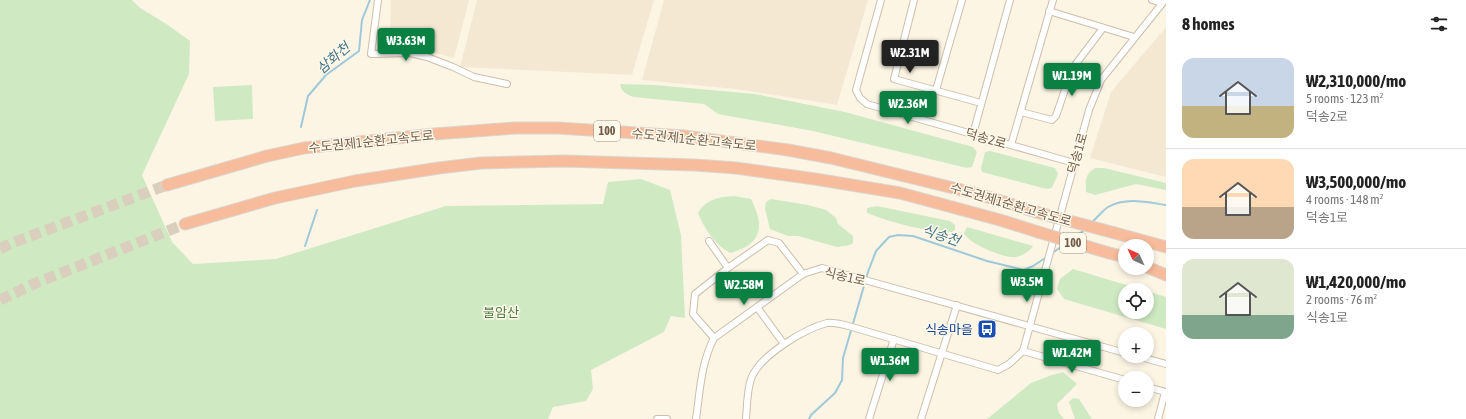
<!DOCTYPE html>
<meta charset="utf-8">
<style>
:root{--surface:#fff;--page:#f6f6f6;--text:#222;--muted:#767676;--line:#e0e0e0;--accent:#0b8043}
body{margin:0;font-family:"Asap Condensed","Noto Sans KR",sans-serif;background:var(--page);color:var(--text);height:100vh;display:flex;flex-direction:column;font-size:15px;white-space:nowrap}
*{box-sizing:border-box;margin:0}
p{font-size:13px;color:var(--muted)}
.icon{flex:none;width:22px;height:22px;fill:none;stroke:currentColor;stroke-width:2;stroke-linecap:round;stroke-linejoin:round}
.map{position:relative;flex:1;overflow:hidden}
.sheet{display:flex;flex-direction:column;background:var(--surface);width:300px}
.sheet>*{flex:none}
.needle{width:26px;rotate:314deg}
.buttons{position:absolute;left:1118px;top:239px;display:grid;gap:8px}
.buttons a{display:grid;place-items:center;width:36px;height:36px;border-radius:50%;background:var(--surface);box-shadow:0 2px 6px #0003;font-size:20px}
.price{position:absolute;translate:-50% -34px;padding:0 9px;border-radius:4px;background:var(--accent);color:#fff;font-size:13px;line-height:26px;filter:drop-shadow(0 1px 2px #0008)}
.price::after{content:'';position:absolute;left:50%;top:24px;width:12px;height:9px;margin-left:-6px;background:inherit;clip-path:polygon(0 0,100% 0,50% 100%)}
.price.on{background:#222;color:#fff}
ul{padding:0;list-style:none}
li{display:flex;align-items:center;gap:12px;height:100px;padding:0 16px}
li+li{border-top:1px solid var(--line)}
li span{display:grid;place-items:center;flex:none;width:112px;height:80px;border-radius:12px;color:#555}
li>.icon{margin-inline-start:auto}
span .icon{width:48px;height:48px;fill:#fffc;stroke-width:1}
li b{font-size:17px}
h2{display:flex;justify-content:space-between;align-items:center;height:48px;padding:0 16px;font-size:17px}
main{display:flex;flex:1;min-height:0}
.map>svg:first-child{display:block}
.residential{fill:#f4e8d3}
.green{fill:#cfeac3}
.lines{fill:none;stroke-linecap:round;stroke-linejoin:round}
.stream{stroke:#9fc9d8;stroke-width:2}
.motorway-tunnel{stroke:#dacfbd;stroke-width:11;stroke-dasharray:11 5.5;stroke-linecap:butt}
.minor-casing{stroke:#cebeab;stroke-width:8}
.motorway-casing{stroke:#dbd5d0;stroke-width:13}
.minor{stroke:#fff;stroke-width:6}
.motorway{stroke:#f7bc9b;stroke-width:11}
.motorway-bridge-casing{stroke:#dbd5d0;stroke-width:13;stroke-linecap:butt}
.motorway-bridge{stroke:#f7bc9b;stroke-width:11}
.labels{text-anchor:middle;stroke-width:3;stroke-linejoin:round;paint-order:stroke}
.shield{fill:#fff9eb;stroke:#9e8c7a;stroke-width:1}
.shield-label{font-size:12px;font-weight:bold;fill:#755d49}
.street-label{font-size:13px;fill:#755d49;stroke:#fff9eb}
.park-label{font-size:13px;fill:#4c7b42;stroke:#fff9eb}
.transit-label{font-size:13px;fill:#164399;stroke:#fff9eb;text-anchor:end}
.water-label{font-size:14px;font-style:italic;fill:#437689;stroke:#fff9eb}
</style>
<main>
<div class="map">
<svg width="1166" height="419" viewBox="0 0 1166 419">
<rect width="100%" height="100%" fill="#fcf5e4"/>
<g class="residential">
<path d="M391,0H469L454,58L390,41Z"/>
<path d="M477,0H654L632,75L460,67Z"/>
<path d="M664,0H868L837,105L736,89L642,80Z"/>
<path d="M1166,27V177L1090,158L1111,92Z"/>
</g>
<g class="green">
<path d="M0,0H132L140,8L165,23L190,41L189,74L142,175L172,242L193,264L276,259L446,206L603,204L608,182L641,179L670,190L681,235L685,318L671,316L664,332L591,370L593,389L586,401L553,407L548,419H0Z"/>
<path d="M620,84L655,85L755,94L845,112L973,147L977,152L972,167L967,168L813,131L718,114L704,104L634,97C627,95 621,92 620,84Z"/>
<path d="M252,85L253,119L215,121L213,87Z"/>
<path d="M990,151L1055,168L1058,174L1052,188L1047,189L982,172L981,168L985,152Z"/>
<path d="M1095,168H1104L1166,183V190L1136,184L1095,195L1086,192C1086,179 1084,176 1095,168Z"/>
<path d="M734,196L751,199C765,227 762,244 730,253C715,245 704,228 698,213C706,199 719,197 734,196Z"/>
<path d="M771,199L808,205L826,210L836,218L838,224L853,236V243L850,245L837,247L798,236H788L770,229L765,209L766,202Z"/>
<path d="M877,206L950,221L955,225V230L952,232C923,231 895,224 867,213V208Z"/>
<path d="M967,227L1033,246C1029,253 1018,258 1011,257C999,256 968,243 964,233Z"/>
<path d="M1073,269L1143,290H1125V312H1147V291L1166,297V329L1064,299L1057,289L1060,279Z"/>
<path d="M1063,372L1077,384L1057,404L1059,413L1064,419H987L1031,383L1052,375Z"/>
<path d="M1073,398L1079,399L1092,419H1075L1069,402Z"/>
</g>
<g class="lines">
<g class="stream">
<path d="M301,127L308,96L326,75L359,51L362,20L370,0"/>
<path d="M1092,222C1097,218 1102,211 1108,207C1126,197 1146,202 1166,205"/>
<path d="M1074,238L1084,230"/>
<path d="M305,246L317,210"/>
<path d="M1051,254L1065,244"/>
<path d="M809,419L811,415L835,393L842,380L843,358L868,272L876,251L889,237L898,235L913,236L987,261L1024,270L1033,266L1047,257"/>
</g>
<g class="motorway-tunnel">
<path d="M0,249L12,243L167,185"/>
<path d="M0,300L36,283L185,224"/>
</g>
<g class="minor-casing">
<g id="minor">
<path d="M378,0L371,54L410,53L427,57L453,67L474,77L507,84"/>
<path d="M881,0L856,90L860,98L867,104L1074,163"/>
<path d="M914,0L894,79L981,103"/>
<path d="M1152,0L1162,3"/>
<path d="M1049,11L1134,37"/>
<path d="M936,90L962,0"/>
<path d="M1021,112L1052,120L1056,116L1072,69L1103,28"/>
<path d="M973,134L1010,0"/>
<path d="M1011,145L1053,0"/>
<path d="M709,241L728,268"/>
<path d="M757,307L784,344"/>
<path d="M714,338L693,314L695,294L728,268L768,240L779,243L803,274"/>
<path d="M1023,351L1125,380"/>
<path d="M1137,356L1166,364"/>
<path d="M1147,387L1166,392"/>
<path d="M657,419H667"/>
<path d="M696,419C700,391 701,363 714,338L803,274L822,268L1125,353"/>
<path d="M746,419C747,406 747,391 751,379C759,356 804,329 827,323C832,322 840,324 845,325L998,370L1009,364L1023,351L1089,110L1101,80L1165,0"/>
<path d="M869,419L894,339"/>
<path d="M921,419L957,305"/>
<path d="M1158,419L1165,392"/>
</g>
</g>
<g class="motorway-casing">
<g id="motorway">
<path d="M167,185L267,156L304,148L434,134L515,128H558L684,136L788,150L831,158L978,194L1043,214"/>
<path d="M185,224L275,198L355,181L439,168L481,163L564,161L695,165L736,168L815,179L900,193L1000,220L1038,232"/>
<path d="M1115,233L1166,247"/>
<path d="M1109,253L1125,257"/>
<path d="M1147,267L1166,275"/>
</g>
</g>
<use href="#minor" class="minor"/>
<use href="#motorway" class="motorway"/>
<g class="motorway-bridge-casing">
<g id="motorway-bridge">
<path d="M1043,214L1115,233"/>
<path d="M1038,232L1109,253"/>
</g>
</g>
<use href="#motorway-bridge" class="motorway-bridge"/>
</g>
<defs>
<g id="bus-square" transform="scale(1)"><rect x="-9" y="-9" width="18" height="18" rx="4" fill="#1a4fb4" stroke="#fff9eb"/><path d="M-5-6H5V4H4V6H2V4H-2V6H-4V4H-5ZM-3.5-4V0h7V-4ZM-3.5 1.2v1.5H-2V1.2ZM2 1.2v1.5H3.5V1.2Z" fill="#fff"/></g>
</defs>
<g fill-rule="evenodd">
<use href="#bus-square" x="987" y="329"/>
</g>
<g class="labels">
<g class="shield">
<rect x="594" y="121" width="26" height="20" rx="3"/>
<rect x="1060" y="233" width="26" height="20" rx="3"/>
</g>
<g class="shield-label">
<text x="607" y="135">100</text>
<text x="1073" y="247">100</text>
</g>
<g class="street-label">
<text transform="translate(986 138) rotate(16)" y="5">덕송2로</text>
<text transform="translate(694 139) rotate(6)" y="5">수도권제1순환고속도로</text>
<text transform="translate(371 141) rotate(-6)" y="5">수도권제1순환고속도로</text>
<text transform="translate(1077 153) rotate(-74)" y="5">덕송1로</text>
<text transform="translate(1011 204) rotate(16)" y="5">수도권제1순환고속도로</text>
<text transform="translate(845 276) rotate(13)" y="5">식송1로</text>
</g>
<g class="park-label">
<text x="501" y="317">불암산</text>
</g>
<g class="transit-label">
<text x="973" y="334">식송마을</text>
</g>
<g class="water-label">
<text transform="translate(333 58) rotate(-41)" y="5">삼화천</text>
<text transform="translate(941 235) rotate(19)" y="5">식송천</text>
</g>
</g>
</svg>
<div class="buttons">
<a><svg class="needle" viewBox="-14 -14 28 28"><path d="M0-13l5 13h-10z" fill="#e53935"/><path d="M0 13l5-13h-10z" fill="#767676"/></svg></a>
<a><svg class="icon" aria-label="locate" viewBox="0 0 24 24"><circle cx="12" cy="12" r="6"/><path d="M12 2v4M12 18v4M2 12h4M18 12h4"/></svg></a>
<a>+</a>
<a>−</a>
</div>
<b class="price" style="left:406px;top:62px">₩3.63M</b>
<b class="price on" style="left:910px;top:74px">₩2.31M</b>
<b class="price" style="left:1072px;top:97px">₩1.19M</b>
<b class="price" style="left:908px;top:125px">₩2.36M</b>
<b class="price" style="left:1027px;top:303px">₩3.5M</b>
<b class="price" style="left:744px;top:306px">₩2.58M</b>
<b class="price" style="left:1072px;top:374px">₩1.42M</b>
<b class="price" style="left:890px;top:382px">₩1.36M</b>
</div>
<section class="sheet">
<h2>8 homes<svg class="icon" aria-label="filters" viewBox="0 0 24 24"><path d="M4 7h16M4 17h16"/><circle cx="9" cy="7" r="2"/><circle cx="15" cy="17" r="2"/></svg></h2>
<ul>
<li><span style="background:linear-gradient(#c9d6e8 60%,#c2b280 0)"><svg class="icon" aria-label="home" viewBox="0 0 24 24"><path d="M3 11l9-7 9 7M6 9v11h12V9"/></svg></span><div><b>₩2,310,000/mo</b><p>5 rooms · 123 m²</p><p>덕송2로</p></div></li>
<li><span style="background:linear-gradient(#ffd9b3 60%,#b9a48a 0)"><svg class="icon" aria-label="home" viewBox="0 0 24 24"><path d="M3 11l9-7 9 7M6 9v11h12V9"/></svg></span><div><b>₩3,500,000/mo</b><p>4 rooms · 148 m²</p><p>덕송1로</p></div></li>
<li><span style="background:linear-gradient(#dfe7d0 70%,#7fa58c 0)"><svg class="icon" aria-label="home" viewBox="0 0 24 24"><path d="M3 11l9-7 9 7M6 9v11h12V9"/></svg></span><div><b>₩1,420,000/mo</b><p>2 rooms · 76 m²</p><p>식송1로</p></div></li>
</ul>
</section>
</main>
